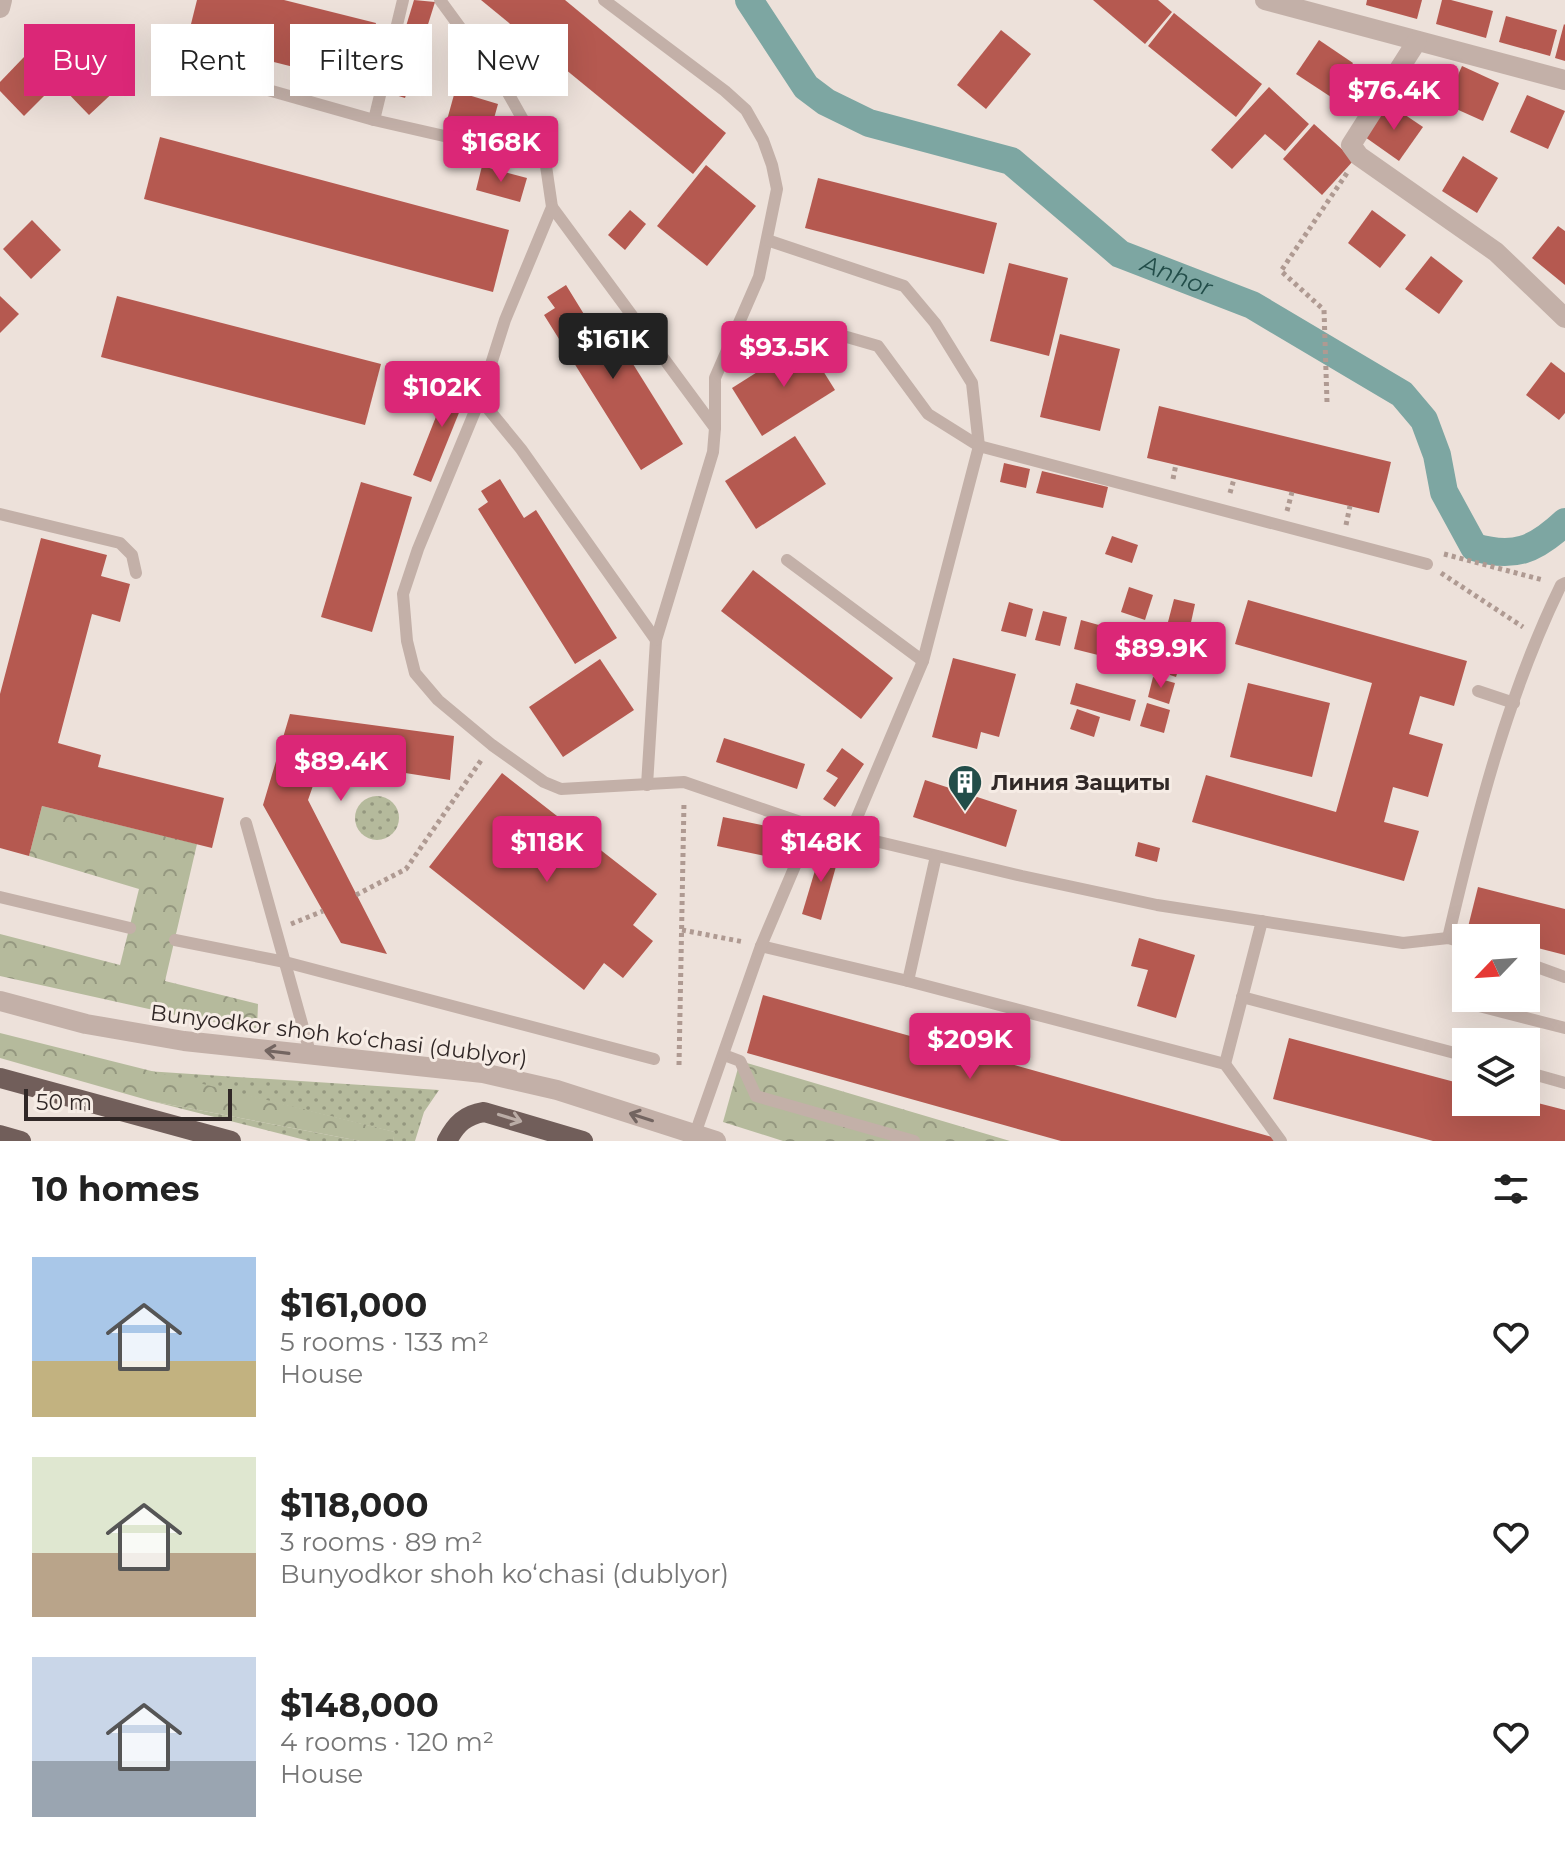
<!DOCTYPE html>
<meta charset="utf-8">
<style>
:root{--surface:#fff;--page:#f6f6f6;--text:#222;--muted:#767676;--accent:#db2777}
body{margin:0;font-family:Montserrat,sans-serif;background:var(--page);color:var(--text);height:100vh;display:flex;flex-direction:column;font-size:30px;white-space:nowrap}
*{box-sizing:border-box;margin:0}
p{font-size:26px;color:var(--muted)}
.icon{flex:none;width:44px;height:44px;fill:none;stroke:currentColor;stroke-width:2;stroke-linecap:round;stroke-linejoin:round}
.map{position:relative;height:1141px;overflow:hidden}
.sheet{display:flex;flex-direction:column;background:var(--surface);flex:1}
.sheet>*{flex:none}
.guide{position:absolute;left:24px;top:24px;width:800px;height:72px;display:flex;gap:16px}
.needle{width:52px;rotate:245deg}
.fabs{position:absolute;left:1452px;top:924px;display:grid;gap:16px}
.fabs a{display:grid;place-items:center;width:88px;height:88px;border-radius:0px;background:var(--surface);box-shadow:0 8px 32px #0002;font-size:40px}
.scale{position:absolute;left:24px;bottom:20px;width:208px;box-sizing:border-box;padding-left:8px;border:4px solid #312827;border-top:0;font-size:22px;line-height:28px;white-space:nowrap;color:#312827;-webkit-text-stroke:6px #f6ece5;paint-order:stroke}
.price{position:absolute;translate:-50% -68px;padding:0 18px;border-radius:8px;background:var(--accent);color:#fff;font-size:26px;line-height:52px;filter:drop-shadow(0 2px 4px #0008)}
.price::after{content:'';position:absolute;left:50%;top:48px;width:24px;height:18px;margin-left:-12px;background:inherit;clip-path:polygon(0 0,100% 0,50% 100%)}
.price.current{background:#222;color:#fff}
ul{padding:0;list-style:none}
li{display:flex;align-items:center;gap:24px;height:200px;padding:0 32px}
li span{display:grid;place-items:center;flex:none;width:224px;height:160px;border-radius:0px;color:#555}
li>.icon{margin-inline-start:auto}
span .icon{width:96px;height:96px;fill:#fffc;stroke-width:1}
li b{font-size:34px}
h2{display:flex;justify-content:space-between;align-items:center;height:96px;padding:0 32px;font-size:34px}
.tag{padding:0 28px;border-radius:0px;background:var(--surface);box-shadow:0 8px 32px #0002;font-size:28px;line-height:72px}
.tag.current{background:var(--accent);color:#fff}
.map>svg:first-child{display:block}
.grass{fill:url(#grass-dots)}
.forest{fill:url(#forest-crowns)}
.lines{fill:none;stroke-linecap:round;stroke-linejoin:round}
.canal{stroke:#7da6a2;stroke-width:28}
.building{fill:#b55950}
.path{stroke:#af9a92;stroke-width:5;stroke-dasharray:4 4;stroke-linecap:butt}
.service{stroke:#c3b0a8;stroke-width:12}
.minor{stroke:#c3b0a8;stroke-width:20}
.tertiary{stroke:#c3b0a8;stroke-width:20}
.primary{stroke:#715e5a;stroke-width:20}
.oneway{stroke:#736561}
.oneway2{stroke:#baaca6}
.labels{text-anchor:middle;stroke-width:6;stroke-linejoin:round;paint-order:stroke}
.poi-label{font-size:22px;font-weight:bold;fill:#312827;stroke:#f6ece5;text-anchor:start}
.street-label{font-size:22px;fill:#312827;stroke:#f6ece5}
.water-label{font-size:24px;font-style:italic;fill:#224d49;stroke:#f6ece5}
</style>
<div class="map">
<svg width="1565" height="1141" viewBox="0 0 1565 1141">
<defs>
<pattern id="grass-dots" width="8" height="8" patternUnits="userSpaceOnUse" patternTransform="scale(2)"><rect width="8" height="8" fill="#b5ba9c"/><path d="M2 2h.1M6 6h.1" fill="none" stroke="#94977f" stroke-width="1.8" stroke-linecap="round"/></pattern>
<pattern id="forest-crowns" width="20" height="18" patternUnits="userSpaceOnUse" patternTransform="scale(2)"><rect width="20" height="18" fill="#b5ba9c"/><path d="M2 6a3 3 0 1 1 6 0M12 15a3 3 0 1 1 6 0" fill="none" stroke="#94977f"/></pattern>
</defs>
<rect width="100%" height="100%" fill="#ede1da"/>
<g class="grass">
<circle cx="377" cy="818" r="22"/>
<path d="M146,1071L439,1090L424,1112L415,1141H393L394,1132Z"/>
<path d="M151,1101L360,1141H309Z"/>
</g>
<g class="forest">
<path d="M42,806L197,844L165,981L258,1004L257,1029L185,1017L0,976V934L120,965L139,889L29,856Z"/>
<path d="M0,1033L395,1132L393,1141H360L151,1101L0,1058Z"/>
<path d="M740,1061L1010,1141H783L723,1122Z"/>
</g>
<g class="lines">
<path class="canal" id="s1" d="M749,0L806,87L826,102L869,123L1011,161L1120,254L1252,305L1402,394L1424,420L1437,455L1444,492L1474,547C1514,559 1535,550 1565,522"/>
</g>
<g class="building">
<path d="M197,0H284L376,23L361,84L187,40Z"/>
<path d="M414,0L435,2L405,98L386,92Z"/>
<path d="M481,0H565L726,133L693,174Z"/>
<path d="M1093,0H1158L1172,12L1145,44Z"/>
<path d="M1367,0H1422L1417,19L1366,5Z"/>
<path d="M1442,0H1451L1493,11L1486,38L1436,24Z"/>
<path d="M1174,13L1262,84L1236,117L1148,46Z"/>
<path d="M1506,16L1557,30L1550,56L1499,42Z"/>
<path d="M1564,24L1565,25V61L1555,58Z"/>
<path d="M1001,30L1031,54L986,109L957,85Z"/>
<path d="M1319,40L1353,63L1331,97L1296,74Z"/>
<path d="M24,57L54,86L24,116L0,91V82Z"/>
<path d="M90,57L119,87L89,115L60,85Z"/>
<path d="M1462,66L1499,83L1483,121L1445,104Z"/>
<path d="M1269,87L1309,124L1285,151L1265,134L1232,169L1211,150Z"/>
<path d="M455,91L498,104L490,133L447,120Z"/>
<path d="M1527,95L1565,111L1548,149L1510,132Z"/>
<path d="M1389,104L1423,127L1399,161L1365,137Z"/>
<path d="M1314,124L1354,160L1322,195L1283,159Z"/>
<path d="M160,137L509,230L493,292L144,199Z"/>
<path d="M1463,156L1498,178L1477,213L1442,191Z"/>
<path d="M706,165L756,206L707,266L657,226Z"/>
<path d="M482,166L527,178L520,202L476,190Z"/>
<path d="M818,178L997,223L984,274L805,228Z"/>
<path d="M630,210L646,224L625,250L608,235Z"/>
<path d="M1372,210L1406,235L1380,268L1348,243Z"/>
<path d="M32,220L61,250L31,279L3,249Z"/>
<path d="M1558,226L1565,231V285L1532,258Z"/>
<path d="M1431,256L1463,281L1439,314L1405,289Z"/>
<path d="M1009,263L1068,278L1049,356L990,341Z"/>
<path d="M566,285L590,324L603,316L683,444L641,470L544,315L555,308L547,297Z"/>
<path d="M0,296L19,314L0,333Z"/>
<path d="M117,296L381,364L365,425L101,357Z"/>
<path d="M1060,334L1120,349L1100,431L1040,417Z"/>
<path d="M805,342L835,390L762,436L732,388Z"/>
<path d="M1551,362L1565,373V413L1559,420L1526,395Z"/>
<path d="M452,376L471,383L431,482L413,475Z"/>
<path d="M1159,406L1391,462L1379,513L1147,458Z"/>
<path d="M795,436L826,484L756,529L725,481Z"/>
<path d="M1004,463L1030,469L1026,488L1000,482Z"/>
<path d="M1042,471L1108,487L1103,508L1036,493Z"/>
<path d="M500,479L524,518L536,510L617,638L575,664L478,509L488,502L481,491Z"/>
<path d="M361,482L412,497L372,632L321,617Z"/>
<path d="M1112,536L1138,545L1132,563L1105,554Z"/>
<path d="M41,538L107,555L101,576L130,584L120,622L92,614L58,743L101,755L98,767L224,798L212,848L42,806L29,856L0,848V694Z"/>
<path d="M753,570L893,678L861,719L721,611Z"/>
<path d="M1129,587L1153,595L1145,620L1121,612Z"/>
<path d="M1174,599L1195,604L1190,627L1168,622Z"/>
<path d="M1248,600L1467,661L1454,706L1420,696L1409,734L1443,744L1428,797L1393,787L1384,822L1419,831L1404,881L1192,822L1206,775L1336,812L1372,683L1235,644Z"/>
<path d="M1009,602L1033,609L1026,637L1001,631Z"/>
<path d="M1043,611L1067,617L1060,646L1035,640Z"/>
<path d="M1081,620L1106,627L1098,655L1074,649Z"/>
<path d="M1162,647L1183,654L1176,677L1155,670Z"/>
<path d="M953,658L1016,674L999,737L981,732L977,749L932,737Z"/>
<path d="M600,659L634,710L563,757L529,707Z"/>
<path d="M1153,677L1175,683L1169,704L1148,697Z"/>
<path d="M1076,683L1136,700L1130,721L1070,704Z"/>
<path d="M1248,683L1330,703L1312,777L1230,757Z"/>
<path d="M1147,703L1170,710L1164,733L1140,726Z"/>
<path d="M1077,709L1100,717L1094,737L1070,729Z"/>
<path d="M290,714L454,736L450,780L322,760L308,800L387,954L341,943L263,805Z"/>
<path d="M724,738L805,764L797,789L716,762Z"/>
<path d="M842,748L864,764L835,807L823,799L838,778L826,771Z"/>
<path d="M502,773L657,894L633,925L653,941L623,978L604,963L584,990L429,867Z"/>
<path d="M925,780L1017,810L1006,847L913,817Z"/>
<path d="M723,817L776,828L770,857L717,846Z"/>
<path d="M1138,842L1160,848L1157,862L1135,856Z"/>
<path d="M822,847L840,852L821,920L802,914Z"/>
<path d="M1478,887L1565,909V955L1526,945V938H1496L1467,931Z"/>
<path d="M1139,938L1195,955L1176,1018L1137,1006L1148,970L1131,966Z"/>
<path d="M763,995L1276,1138L1275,1141H1061L747,1053Z"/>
<path d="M1289,1038L1466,1085V1102L1526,1100L1565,1110V1141H1433L1273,1099Z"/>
</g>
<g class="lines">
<g class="path">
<path d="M1327,402L1324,310L1281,271L1347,173"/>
<path d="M1173,479L1176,464"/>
<path d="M1230,493L1234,479"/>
<path d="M1287,511L1292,492"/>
<path d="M1346,525L1350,506"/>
<path d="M1444,554L1543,580"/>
<path d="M1441,573L1523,627"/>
<path d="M356,895L406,869L482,759"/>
<path d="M291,924L323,911"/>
<path d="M682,930L744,942"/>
<path d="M679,1065L684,802"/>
</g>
<g class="service">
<path d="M440,0L508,93L545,159L552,207L505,320L480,399L418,549L403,594L407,641L415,673L438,700L492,745L544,782L561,789L684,782L812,826L1022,876L1157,905L1403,943L1448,938L1466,943"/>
<path d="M604,0L725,91L746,110L763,140L772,165L777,189L759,277L715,378V428"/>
<path d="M173,63L374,120L545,159"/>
<path d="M374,120L403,0"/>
<path d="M552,207L715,428L713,452L656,640L647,785"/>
<path d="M767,240L904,286L935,323L972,383L979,446"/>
<path d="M833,333L878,346L928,414L979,446"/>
<path d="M480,399L521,449L656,640"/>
<path d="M0,514L120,543L132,555L136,573"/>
<path d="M787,560L923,661"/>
<path d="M1478,691L1514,703"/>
<path d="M246,823L311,1056"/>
<path d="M850,834L923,661L979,446L1427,564"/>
<path d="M0,897L130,928"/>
<path d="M1448,938C1476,818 1507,696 1561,585L1565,583"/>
<path d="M175,940L285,962L654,1059"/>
<path d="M761,946L908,981L1225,1064L1281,1141"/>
<path d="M1526,963L1565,977"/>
<path d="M908,981L936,856"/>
<path d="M1242,997L1466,1056"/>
<path d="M1479,1006L1565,1028"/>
<path d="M724,1055L740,1061L756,1096L914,1141"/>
<path d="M1225,1064L1262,921"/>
<path d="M1526,1072L1565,1083"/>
<path d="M695,1134L761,946L812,826"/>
</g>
<g class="minor">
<path d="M1265,0L1565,80"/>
<path d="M0,8L2,0"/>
<path d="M1417,41L1351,145L1359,156L1496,252L1565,318"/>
</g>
<path class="tertiary" d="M0,1001L86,1024L184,1041L483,1073L557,1090L716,1141"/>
<g class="primary">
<path d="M0,1078L231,1141"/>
<path d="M0,1135L21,1141"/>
<path d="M447,1141C456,1124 465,1115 484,1112L583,1141"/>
</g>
</g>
<defs><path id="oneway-shaft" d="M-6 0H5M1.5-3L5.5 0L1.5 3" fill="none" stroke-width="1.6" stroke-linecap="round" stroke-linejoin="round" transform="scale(2)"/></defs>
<g class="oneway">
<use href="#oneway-shaft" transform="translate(277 1052) rotate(-173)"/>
<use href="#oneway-shaft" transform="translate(641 1117) rotate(-162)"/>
</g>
<use class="oneway2" href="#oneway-shaft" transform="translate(510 1118) rotate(17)"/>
<defs>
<g id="building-pin" transform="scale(1.8)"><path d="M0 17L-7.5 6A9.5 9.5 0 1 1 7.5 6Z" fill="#224d49" stroke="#f6ece5"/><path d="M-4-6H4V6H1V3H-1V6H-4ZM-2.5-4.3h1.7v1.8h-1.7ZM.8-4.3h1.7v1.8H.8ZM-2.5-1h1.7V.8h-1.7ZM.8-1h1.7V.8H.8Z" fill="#fff"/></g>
</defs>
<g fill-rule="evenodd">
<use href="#building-pin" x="965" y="782"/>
</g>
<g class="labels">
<g class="poi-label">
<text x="991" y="790">Линия Защиты</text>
</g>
<g class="street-label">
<text transform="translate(339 1035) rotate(7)" y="8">Bunyodkor shoh koʻchasi (dublyor)</text>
</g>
<g class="water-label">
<text dy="8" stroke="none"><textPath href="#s1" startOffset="528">Anhor</textPath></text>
</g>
</g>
</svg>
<div class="fabs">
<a><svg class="needle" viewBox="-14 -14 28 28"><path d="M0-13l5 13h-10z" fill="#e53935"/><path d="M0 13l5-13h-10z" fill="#767676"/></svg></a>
<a><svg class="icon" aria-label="layers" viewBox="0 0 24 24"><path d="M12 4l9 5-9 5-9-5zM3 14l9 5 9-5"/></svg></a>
</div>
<div class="scale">50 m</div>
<b class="price" style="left:1394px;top:132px">$76.4K</b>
<b class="price" style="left:501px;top:184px">$168K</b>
<b class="price current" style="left:613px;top:381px">$161K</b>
<b class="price" style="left:784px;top:389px">$93.5K</b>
<b class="price" style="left:442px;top:429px">$102K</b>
<b class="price" style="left:1161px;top:690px">$89.9K</b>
<b class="price" style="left:341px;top:803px">$89.4K</b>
<b class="price" style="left:547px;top:884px">$118K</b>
<b class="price" style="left:821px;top:884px">$148K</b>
<b class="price" style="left:970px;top:1081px">$209K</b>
<div class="guide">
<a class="tag current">Buy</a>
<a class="tag">Rent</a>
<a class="tag">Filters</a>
<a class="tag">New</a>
</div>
</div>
<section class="sheet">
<h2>10 homes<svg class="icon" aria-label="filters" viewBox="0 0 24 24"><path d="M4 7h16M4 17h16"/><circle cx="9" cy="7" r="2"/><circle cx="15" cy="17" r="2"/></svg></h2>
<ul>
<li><span style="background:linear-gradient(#a9c7e8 65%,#c2b280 0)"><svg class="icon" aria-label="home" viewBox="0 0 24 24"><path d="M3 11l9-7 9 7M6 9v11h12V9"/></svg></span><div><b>$161,000</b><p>5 rooms · 133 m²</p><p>House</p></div><svg class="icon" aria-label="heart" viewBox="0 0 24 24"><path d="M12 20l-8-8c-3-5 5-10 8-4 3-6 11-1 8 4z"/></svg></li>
<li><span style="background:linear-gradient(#dfe7d0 60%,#b9a48a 0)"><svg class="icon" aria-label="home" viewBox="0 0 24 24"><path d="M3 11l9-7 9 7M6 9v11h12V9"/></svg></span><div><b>$118,000</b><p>3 rooms · 89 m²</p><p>Bunyodkor shoh koʻchasi (dublyor)</p></div><svg class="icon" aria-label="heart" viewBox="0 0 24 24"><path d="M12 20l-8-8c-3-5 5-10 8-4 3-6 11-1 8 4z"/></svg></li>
<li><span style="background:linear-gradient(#c9d6e8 65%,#9aa5b1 0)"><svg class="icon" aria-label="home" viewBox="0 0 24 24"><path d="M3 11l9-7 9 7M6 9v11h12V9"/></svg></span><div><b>$148,000</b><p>4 rooms · 120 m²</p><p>House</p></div><svg class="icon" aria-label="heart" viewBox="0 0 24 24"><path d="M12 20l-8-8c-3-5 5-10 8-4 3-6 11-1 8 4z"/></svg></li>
</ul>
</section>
